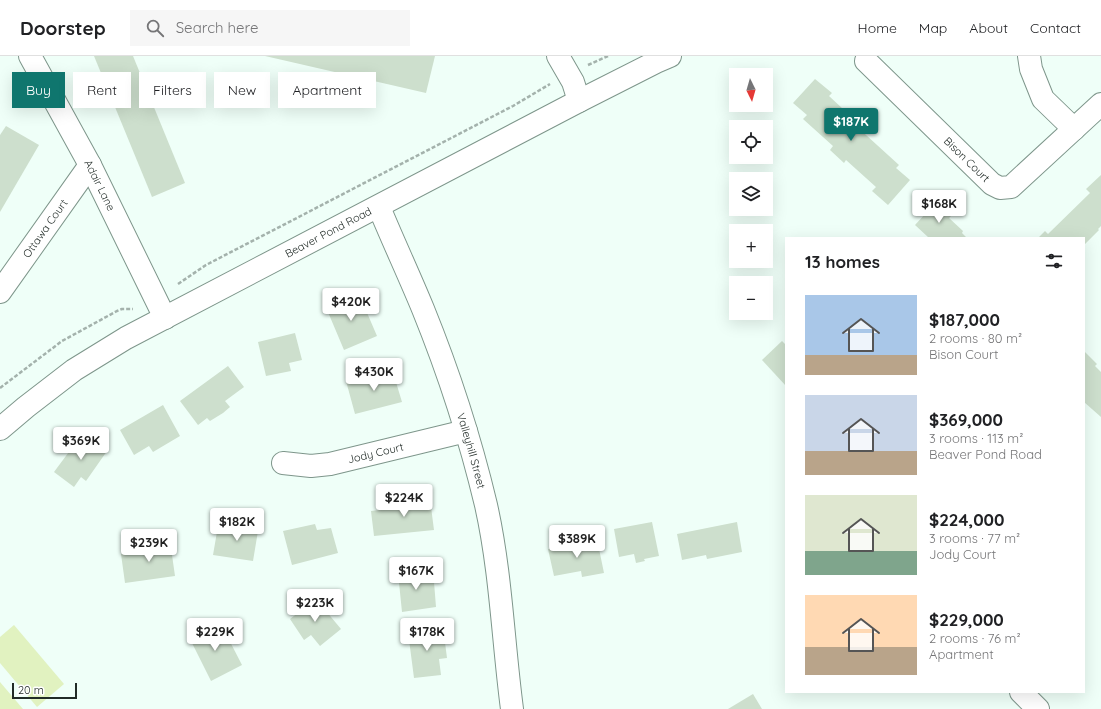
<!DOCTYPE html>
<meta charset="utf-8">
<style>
:root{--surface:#fff;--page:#f6f6f6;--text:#202124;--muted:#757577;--line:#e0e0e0;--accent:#0f766e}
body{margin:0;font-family:Quicksand,sans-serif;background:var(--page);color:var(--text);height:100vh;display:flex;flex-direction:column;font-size:15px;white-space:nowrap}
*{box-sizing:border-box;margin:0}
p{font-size:13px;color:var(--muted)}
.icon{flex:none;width:22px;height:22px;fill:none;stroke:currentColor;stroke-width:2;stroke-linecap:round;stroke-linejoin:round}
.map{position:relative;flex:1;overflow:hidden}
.side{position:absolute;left:785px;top:181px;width:300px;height:456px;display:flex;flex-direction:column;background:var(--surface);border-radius:0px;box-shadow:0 4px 16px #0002}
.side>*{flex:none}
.hud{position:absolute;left:12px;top:16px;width:380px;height:36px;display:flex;gap:8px}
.needle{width:26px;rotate:175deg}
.tools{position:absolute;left:729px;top:12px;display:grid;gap:8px}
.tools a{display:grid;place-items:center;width:44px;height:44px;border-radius:0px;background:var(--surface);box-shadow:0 4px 16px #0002;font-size:20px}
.scale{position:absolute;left:12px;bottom:10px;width:65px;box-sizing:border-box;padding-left:4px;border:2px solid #212b27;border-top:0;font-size:11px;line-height:14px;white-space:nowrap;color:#212b27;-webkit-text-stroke:3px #fff;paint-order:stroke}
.price{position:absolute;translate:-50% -34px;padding:0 9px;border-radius:4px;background:#fff;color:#222;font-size:13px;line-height:26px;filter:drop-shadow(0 1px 2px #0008)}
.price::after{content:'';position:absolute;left:50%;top:24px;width:12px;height:9px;margin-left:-6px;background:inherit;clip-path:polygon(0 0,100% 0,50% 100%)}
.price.active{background:var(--accent);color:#fff}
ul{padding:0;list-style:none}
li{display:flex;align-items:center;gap:12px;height:100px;padding:0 20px}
li span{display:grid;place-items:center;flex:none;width:112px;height:80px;border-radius:0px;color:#555}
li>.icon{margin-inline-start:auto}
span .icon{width:48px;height:48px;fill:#fffc;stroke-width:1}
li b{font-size:17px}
h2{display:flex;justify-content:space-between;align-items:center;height:48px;padding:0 20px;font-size:17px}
.chip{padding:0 14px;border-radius:0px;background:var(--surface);box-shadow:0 4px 16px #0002;font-size:14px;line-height:36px}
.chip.active{background:var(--accent);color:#fff}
header{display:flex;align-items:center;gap:24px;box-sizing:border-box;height:56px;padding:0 20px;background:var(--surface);border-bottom:1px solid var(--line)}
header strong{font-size:19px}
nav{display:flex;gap:22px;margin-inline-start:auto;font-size:14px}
.search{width:280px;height:36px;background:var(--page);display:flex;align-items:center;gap:10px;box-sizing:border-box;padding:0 14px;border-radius:0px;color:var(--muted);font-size:15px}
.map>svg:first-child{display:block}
.green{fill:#e1f2c0}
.building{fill:#cddfcd}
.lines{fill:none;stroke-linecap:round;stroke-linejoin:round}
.street-casing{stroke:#7e968b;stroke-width:24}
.path{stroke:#a4b2ac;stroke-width:2.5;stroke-dasharray:4 2;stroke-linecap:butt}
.street{stroke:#fff;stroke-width:22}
.labels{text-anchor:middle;stroke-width:4;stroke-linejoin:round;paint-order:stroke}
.street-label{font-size:11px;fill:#212b27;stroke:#fff}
</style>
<header>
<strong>Doorstep</strong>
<div class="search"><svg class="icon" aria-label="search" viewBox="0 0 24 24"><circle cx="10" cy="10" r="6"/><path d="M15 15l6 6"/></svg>Search here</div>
<nav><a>Home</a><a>Map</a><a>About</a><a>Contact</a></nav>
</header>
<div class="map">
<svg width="1101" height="653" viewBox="0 0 1101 653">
<rect width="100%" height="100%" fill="#effff8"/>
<g class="green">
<path d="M14,569L64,628L37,651L0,607V581Z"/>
<path d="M0,626L23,653H0Z"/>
</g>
<g class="building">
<path d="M94,0H133L185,127L152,141Z"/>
<path d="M265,0H435L426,37Z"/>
<path d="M815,23L832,37L829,40L857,66L855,69L899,109L896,112L910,124L888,149L872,135L876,131L846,104L844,107L830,94L833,90L803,63L807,59L793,47Z"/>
<path d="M6,70L39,89L0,156V79Z"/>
<path d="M1101,119V170L1098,173L1099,174L1084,189V182H1038L1045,175L1048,178L1090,137L1086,133Z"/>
<path d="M937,145L952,159L949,162L963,175L962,177L967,182H927L928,181L915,169Z"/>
<path d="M351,238L355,248L362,245L377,280L344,294L325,249Z"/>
<path d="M295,277L302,304L289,307L291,315L266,320L258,286Z"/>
<path d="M782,285L786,289V330L762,304Z"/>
<path d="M1084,295L1097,308L1095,310L1101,316V361L1084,346Z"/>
<path d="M228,310L244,331L225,345L230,351L223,357L210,365L207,362L198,369L180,345Z"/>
<path d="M392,313L402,346L355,358L346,325L355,322L356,324Z"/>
<path d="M163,349L180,380L153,396L149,390L134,399L120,374Z"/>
<path d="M83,377L107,395L86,425L81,421L74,431L54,416Z"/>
<path d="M419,441L420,444L430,443L434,474L374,480L371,455L396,452L395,444Z"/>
<path d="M237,466L259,469L253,505L213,499L218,470L236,473Z"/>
<path d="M652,466L659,500L644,503L645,505L636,507L634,498L619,501L614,473Z"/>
<path d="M737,466L742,496L707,503L706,499L682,504L677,478Z"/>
<path d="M315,468L317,474L331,472L338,497L292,509L283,475Z"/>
<path d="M597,483L604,517L582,521L581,515L554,520L548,493Z"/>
<path d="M170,485L175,520L125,527L121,498L136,496V490Z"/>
<path d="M424,514L426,527L434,526L436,551L402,556L398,517Z"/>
<path d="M316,543L341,573L320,590L311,579L304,584L290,563Z"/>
<path d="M214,568L218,577L224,574L242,609L211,625L189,581Z"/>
<path d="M443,571L447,602L439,603L441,619L414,622L408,576Z"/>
<path d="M753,638L762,653H728Z"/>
</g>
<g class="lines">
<g class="street-casing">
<g id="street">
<path id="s1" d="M30,0L90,109L165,262"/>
<path d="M558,0L573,26L579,45"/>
<path d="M1029,0L1031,13L1043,43L1074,73"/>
<path id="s2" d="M866,5L992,128L1000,132L1011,131L1101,48"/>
<path id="s3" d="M379,151C393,185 409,219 423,253C449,317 470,382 486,449C501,516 503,585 512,653"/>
<path id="s4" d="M0,236L90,109"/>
<path id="s5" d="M0,373L26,351L74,314L126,282L579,45L656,6L670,0"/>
<path id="s6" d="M283,407L311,410L330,408L466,375"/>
<path d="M1021,636L1038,653"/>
</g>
</g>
<g class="path">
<path d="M588,9L608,0"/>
<path d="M178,228L206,209L513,50L550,28"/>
<path d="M0,332L62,285L117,255L122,253H133"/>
</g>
<use href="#street" class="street"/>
</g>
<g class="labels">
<g class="street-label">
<text dy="4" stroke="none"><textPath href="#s2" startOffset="141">Bison Court</textPath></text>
<text dy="4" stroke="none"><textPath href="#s1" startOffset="147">Adair Lane</textPath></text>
<text dy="4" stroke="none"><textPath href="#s4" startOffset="78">Ottawa Court</textPath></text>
<text dy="4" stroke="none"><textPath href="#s5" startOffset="384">Beaver Pond Road</textPath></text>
<text dy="4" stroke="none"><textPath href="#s3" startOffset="261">Valleyhill Street</textPath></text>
<text dy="4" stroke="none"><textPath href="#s6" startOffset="94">Jody Court</textPath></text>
</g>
</g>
</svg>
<div class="tools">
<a><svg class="needle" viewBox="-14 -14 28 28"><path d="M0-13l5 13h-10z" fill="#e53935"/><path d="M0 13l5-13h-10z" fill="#757577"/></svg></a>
<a><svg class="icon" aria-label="locate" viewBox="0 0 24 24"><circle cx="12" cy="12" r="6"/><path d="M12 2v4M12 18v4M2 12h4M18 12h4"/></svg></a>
<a><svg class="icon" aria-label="layers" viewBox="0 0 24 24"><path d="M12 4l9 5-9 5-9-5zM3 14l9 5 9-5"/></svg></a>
<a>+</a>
<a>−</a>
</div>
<div class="scale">20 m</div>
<b class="price active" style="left:851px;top:86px">$187K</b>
<b class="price" style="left:939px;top:168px">$168K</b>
<b class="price" style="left:351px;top:266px">$420K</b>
<b class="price" style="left:374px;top:336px">$430K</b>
<b class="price" style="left:81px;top:405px">$369K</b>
<b class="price" style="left:404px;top:462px">$224K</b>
<b class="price" style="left:237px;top:486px">$182K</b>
<b class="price" style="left:577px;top:503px">$389K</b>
<b class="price" style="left:149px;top:507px">$239K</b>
<b class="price" style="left:416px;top:535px">$167K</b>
<b class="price" style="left:315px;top:567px">$223K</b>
<b class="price" style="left:215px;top:596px">$229K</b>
<b class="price" style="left:427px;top:596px">$178K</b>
<div class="hud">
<a class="chip active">Buy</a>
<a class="chip">Rent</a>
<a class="chip">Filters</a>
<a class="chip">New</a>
<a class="chip">Apartment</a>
</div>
<section class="side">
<h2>13 homes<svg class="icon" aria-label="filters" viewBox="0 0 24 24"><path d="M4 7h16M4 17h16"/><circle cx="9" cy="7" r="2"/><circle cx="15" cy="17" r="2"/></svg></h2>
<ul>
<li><span style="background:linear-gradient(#a9c7e8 75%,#b9a48a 0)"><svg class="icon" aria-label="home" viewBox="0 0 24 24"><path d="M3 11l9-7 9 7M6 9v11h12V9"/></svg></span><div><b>$187,000</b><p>2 rooms · 80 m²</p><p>Bison Court</p></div></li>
<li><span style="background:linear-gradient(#c9d6e8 70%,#b9a48a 0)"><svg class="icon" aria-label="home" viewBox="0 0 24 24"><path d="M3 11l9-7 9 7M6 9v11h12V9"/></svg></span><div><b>$369,000</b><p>3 rooms · 113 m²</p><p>Beaver Pond Road</p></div></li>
<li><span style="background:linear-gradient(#dfe7d0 70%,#7fa58c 0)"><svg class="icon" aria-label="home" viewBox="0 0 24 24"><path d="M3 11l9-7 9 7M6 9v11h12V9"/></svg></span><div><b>$224,000</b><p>3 rooms · 77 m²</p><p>Jody Court</p></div></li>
<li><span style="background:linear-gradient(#ffd9b3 65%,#b9a48a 0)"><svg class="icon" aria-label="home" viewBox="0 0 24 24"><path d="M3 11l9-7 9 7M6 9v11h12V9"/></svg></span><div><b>$229,000</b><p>2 rooms · 76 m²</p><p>Apartment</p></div></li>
</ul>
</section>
</div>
